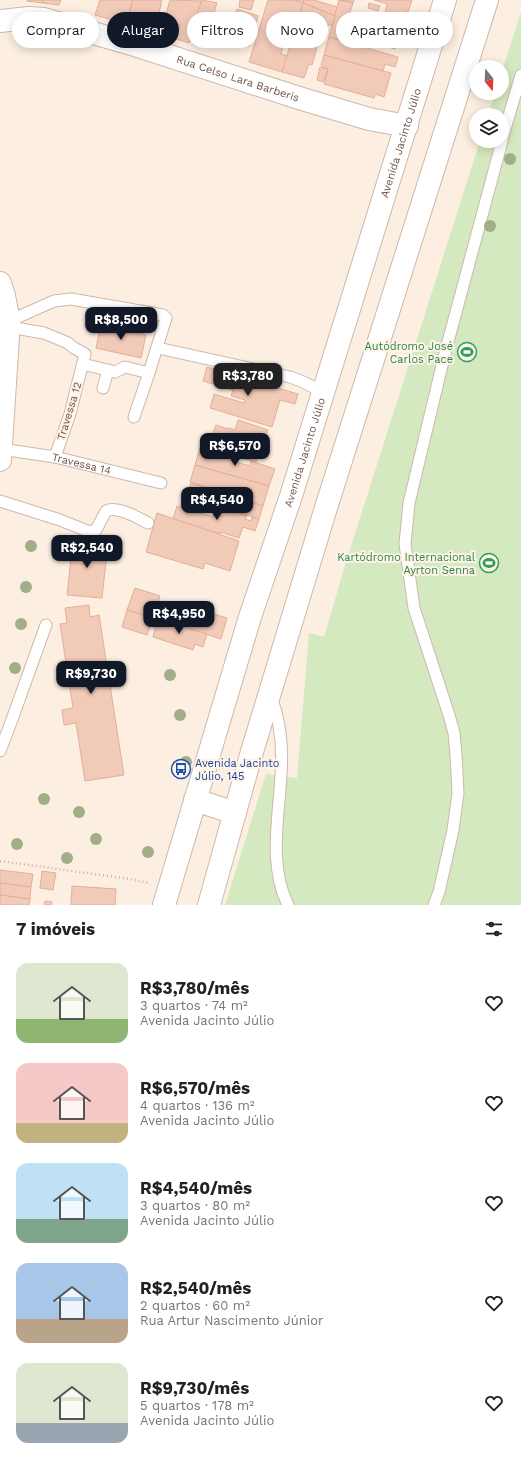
<!DOCTYPE html>
<html lang="pt">
<meta charset="utf-8">
<style>
:root{--surface:#fff;--page:#f2f2f2;--text:#222;--muted:#767676;--accent:#111827}
body{margin:0;font-family:"Work Sans",sans-serif;background:var(--page);color:var(--text);height:100vh;display:flex;flex-direction:column;font-size:15px;white-space:nowrap}
*{box-sizing:border-box;margin:0}
p{font-size:13px;color:var(--muted)}
.icon{flex:none;width:22px;height:22px;fill:none;stroke:currentColor;stroke-width:2;stroke-linecap:round;stroke-linejoin:round}
.map{position:relative;height:905px;overflow:hidden}
.details{display:flex;flex-direction:column;background:var(--surface);flex:1}
.details>*{flex:none}
.banner{position:absolute;left:12px;top:12px;width:497px;height:36px;display:flex;gap:8px}
.needle{width:26px;rotate:162deg}
.controls{position:absolute;left:469px;top:60px;display:grid;gap:8px}
.controls a{display:grid;place-items:center;width:40px;height:40px;border-radius:50%;background:var(--surface);box-shadow:0 2px 10px #0003;font-size:20px}
.price{position:absolute;translate:-50% -34px;padding:0 9px;border-radius:8px;background:var(--accent);color:#fff;font-size:13px;line-height:26px;filter:drop-shadow(0 1px 2px #0008)}
.price::after{content:'';position:absolute;left:50%;top:24px;width:12px;height:9px;margin-left:-6px;background:inherit;clip-path:polygon(0 0,100% 0,50% 100%)}
.price.on{background:#222;color:#fff}
ul{padding:0;list-style:none}
li{display:flex;align-items:center;gap:12px;height:100px;padding:0 16px}
li span{display:grid;place-items:center;flex:none;width:112px;height:80px;border-radius:12px;color:#555}
li>.icon{margin-inline-start:auto}
span .icon{width:48px;height:48px;fill:#fffc;stroke-width:1}
li b{font-size:17px}
h2{display:flex;justify-content:space-between;align-items:center;height:48px;padding:0 16px;font-size:17px}
.pill{padding:0 14px;border-radius:18px;background:var(--surface);box-shadow:0 2px 10px #0003;font-size:14px;line-height:36px}
.pill.on{background:var(--accent);color:#fff}
.map>svg:first-child{display:block}
.park{fill:#d4e9bf}
.building{fill:#f2cab8;stroke:#e4ae98}
.lines{fill:none;stroke-linecap:round;stroke-linejoin:round}
.service-casing{stroke:#cfb7ab;stroke-width:13}
.minor-casing{stroke:#cfb7ab;stroke-width:24}
.tertiary-casing{stroke:#cfb7ab;stroke-width:24}
.path{stroke:#d6ad9c;stroke-width:2.5;stroke-dasharray:1 3;stroke-linecap:butt}
.service{stroke:#fff;stroke-width:11}
.minor{stroke:#fff;stroke-width:22}
.tertiary{stroke:#fff;stroke-width:22}
.tree{fill:#a1ae88}
.labels{text-anchor:middle;stroke-width:4;stroke-linejoin:round;paint-order:stroke}
.street-label{font-size:11px;fill:#735348;stroke:#fff3e7}
.leisure-label{font-size:11px;fill:#27864d;stroke:#fff3e7;text-anchor:end}
.transit-label{font-size:11px;fill:#164399;stroke:#fff3e7;text-anchor:start}
</style>
<div class="map">
<svg width="521" height="905" viewBox="0 0 521 905">
<rect width="100%" height="100%" fill="#fcefe1"/>
<path class="park" d="M521,12V905H225L266,774L297,778L309,633L324,637L346,562L480,141H502V115H488L495,93H502V71Z"/>
<g class="building">
<path d="M27,0H43V3L27,1Z"/>
<path d="M43,0H61L59,5L43,3Z"/>
<path d="M100,0H133L126,24L95,15Z"/>
<path d="M133,0H162L158,17L162,19L157,33L126,24Z"/>
<path d="M170,0L202,1L189,43L176,39L180,25L164,21Z"/>
<path d="M202,0L217,3L211,22L196,17Z"/>
<path d="M240,0H254L251,10L239,7Z"/>
<path d="M268,0H294L303,3L290,48L283,46L281,54L288,56L282,72L249,62Z"/>
<path d="M294,0H304L303,3Z"/>
<path d="M304,0H314L337,7L335,16L303,3Z"/>
<path d="M339,0L353,3L341,40L329,37Z"/>
<path d="M342,0H354L353,3Z"/>
<path d="M374,0H412L408,12L406,11L404,19L385,13L387,4Z"/>
<path d="M303,3L335,16L332,26L305,16L304,20L323,26L312,65L309,64L304,78L282,72Z"/>
<path d="M369,3L380,6L378,11L368,8Z"/>
<path d="M237,9L258,16L249,46L225,40L231,15L234,16Z"/>
<path d="M372,14L403,24L395,49L370,41L371,38L365,37Z"/>
<path d="M329,37L398,57L395,67L385,64L383,71L324,55Z"/>
<path d="M324,55L391,73L384,97L375,94L374,98L324,84L328,69L324,68L321,65Z"/>
<path d="M320,67L328,69L323,82L317,80Z"/>
<path d="M101,324L146,335L141,358L96,348Z"/>
<path d="M207,367L298,394L295,404L280,400L272,427L210,408L214,394L244,403L245,400L231,396L233,390L203,381Z"/>
<path d="M238,420L268,430L256,462L235,456L238,447L225,443L222,452L208,447L216,425L228,429L229,428L235,430Z"/>
<path d="M200,448L223,454L222,458L250,466L251,461L275,469L269,486L195,465Z"/>
<path d="M195,465L269,486L263,506L240,499V497L190,482Z"/>
<path d="M191,483L263,506L259,519L220,506L207,503V501L187,495Z"/>
<path d="M177,506L213,517L216,506L247,516L245,519L251,521L252,517L259,519L255,531L243,527L239,538L220,532V534L173,519Z"/>
<path d="M157,513L239,541L230,571L205,563L203,569L146,552Z"/>
<path d="M73,539L108,543L102,598L67,595Z"/>
<path d="M135,588L160,596L153,618L127,610Z"/>
<path d="M89,605L90,617L99,615L124,775L85,781L76,723L64,725L62,710L73,708L60,624L67,623L65,608Z"/>
<path d="M163,606L190,615L188,622L203,627L207,612L227,618L221,639L158,619Z"/>
<path d="M127,610L153,618L147,635L122,627Z"/>
<path d="M158,619L207,634L203,647L195,644L193,650L153,637Z"/>
<path d="M0,870L33,874L31,887L0,883Z"/>
<path d="M42,871L56,873L53,890L40,888Z"/>
<path d="M0,883L31,887L30,899L0,895Z"/>
<path d="M72,886L116,889L115,905H71Z"/>
<path d="M0,895L30,899L29,905H0Z"/>
<path d="M45,901L52,902L51,905H44Z"/>
</g>
<g class="lines">
<g class="service-casing">
<g id="service">
<path d="M502,139L521,75"/>
<path d="M9,321L54,301L71,299L163,315L166,318L149,373L125,367L115,372L83,364"/>
<path d="M9,327L44,333L68,343L74,348L85,354L70,414L55,457"/>
<path d="M158,348L290,377L301,381L323,392"/>
<path d="M103,388L108,370"/>
<path d="M134,417L149,373"/>
<path id="s1" d="M1,449L55,457L161,483"/>
<path d="M0,501L60,520L90,532L96,530L106,511C117,505 138,518 148,523"/>
<path d="M271,697C281,722 283,748 281,775C279,817 268,865 288,905"/>
<path d="M0,751L10,725L46,625"/>
<path d="M434,905L439,892L453,830L458,793L456,755L454,733L449,715L414,608L405,544L409,503L445,353L502,141"/>
</g>
</g>
<g class="minor-casing">
<g id="minor">
<path id="s2" d="M0,21L29,18L44,19L135,45L299,98L369,119L407,126"/>
<path d="M0,283L4,296L9,321L0,460"/>
</g>
</g>
<g class="tertiary-casing">
<g id="tertiary">
<path d="M195,800L235,813"/>
<path id="s3" d="M164,905L250,617L291,496L445,0"/>
<path d="M209,905L251,755L325,511L487,0"/>
</g>
</g>
<path class="path" d="M0,861L130,879L149,883"/>
<use href="#service" class="service"/>
<use href="#minor" class="minor"/>
<use href="#tertiary" class="tertiary"/>
</g>
<g class="tree">
<circle cx="510" cy="159" r="6"/>
<circle cx="490" cy="226" r="6"/>
<circle cx="31" cy="546" r="6"/>
<circle cx="26" cy="587" r="6"/>
<circle cx="21" cy="624" r="6"/>
<circle cx="15" cy="668" r="6"/>
<circle cx="170" cy="675" r="6"/>
<circle cx="180" cy="715" r="6"/>
<circle cx="186" cy="762" r="6"/>
<circle cx="44" cy="799" r="6"/>
<circle cx="79" cy="812" r="6"/>
<circle cx="96" cy="839" r="6"/>
<circle cx="17" cy="844" r="6"/>
<circle cx="148" cy="852" r="6"/>
<circle cx="67" cy="858" r="6"/>
</g>
<defs>
<g id="stadium-ring" transform="scale(1)"><circle r="9.5" fill="#fff3e7" stroke="#2e9e5b" stroke-width="1.5"/><path d="M0-5a6.5 5 0 1 0 0 10a6.5 5 0 1 0 0-10ZM-3.5-1.8h7v3.6h-7Z" fill="#2e9e5b"/></g>
<g id="bus-ring" transform="scale(1)"><circle r="9.5" fill="#fff3e7" stroke="#1a4fb4" stroke-width="1.5"/><path d="M-5-6H5V4H4V6H2V4H-2V6H-4V4H-5ZM-3.5-4V0h7V-4ZM-3.5 1.2v1.5H-2V1.2ZM2 1.2v1.5H3.5V1.2Z" fill="#1a4fb4"/></g>
</defs>
<g fill-rule="evenodd">
<use href="#stadium-ring" x="467" y="352"/>
<use href="#stadium-ring" x="489" y="563"/>
<use href="#bus-ring" x="181" y="769"/>
</g>
<g class="labels">
<g class="street-label">
<text dy="4" stroke="none"><textPath href="#s2" startOffset="247">Rua Celso Lara Barberis</textPath></text>
<text dy="4" stroke="none"><textPath href="#s3" startOffset="798">Avenida Jacinto Júlio</textPath></text>
<text transform="translate(69 411) rotate(-73)" y="4">Travessa 12</text>
<text dy="4" stroke="none"><textPath href="#s3" startOffset="474">Avenida Jacinto Júlio</textPath></text>
<text dy="4" stroke="none"><textPath href="#s1" startOffset="82">Travessa 14</textPath></text>
</g>
<g class="leisure-label">
<text x="453" y="350">Autódromo José<tspan x="453" dy="13">Carlos Pace</tspan></text>
<text x="475" y="561">Kartódromo Internacional<tspan x="475" dy="13">Ayrton Senna</tspan></text>
</g>
<g class="transit-label">
<text x="195" y="767">Avenida Jacinto<tspan x="195" dy="13">Júlio, 145</tspan></text>
</g>
</g>
</svg>
<div class="controls">
<a><svg class="needle" viewBox="-14 -14 28 28"><path d="M0-13l5 13h-10z" fill="#e53935"/><path d="M0 13l5-13h-10z" fill="#767676"/></svg></a>
<a><svg class="icon" aria-label="layers" viewBox="0 0 24 24"><path d="M12 4l9 5-9 5-9-5zM3 14l9 5 9-5"/></svg></a>
</div>
<b class="price" style="left:121px;top:341px">R$8,500</b>
<b class="price on" style="left:248px;top:397px">R$3,780</b>
<b class="price" style="left:235px;top:467px">R$6,570</b>
<b class="price" style="left:217px;top:521px">R$4,540</b>
<b class="price" style="left:87px;top:569px">R$2,540</b>
<b class="price" style="left:179px;top:635px">R$4,950</b>
<b class="price" style="left:91px;top:695px">R$9,730</b>
<div class="banner">
<a class="pill">Comprar</a>
<a class="pill on">Alugar</a>
<a class="pill">Filtros</a>
<a class="pill">Novo</a>
<a class="pill">Apartamento</a>
</div>
</div>
<section class="details">
<h2>7 imóveis<svg class="icon" aria-label="filters" viewBox="0 0 24 24"><path d="M4 7h16M4 17h16"/><circle cx="9" cy="7" r="2"/><circle cx="15" cy="17" r="2"/></svg></h2>
<ul>
<li><span style="background:linear-gradient(#dfe7d0 70%,#8fb573 0)"><svg class="icon" aria-label="home" viewBox="0 0 24 24"><path d="M3 11l9-7 9 7M6 9v11h12V9"/></svg></span><div><b>R$3,780/mês</b><p>3 quartos · 74 m²</p><p>Avenida Jacinto Júlio</p></div><svg class="icon" aria-label="heart" viewBox="0 0 24 24"><path d="M12 20l-8-8c-3-5 5-10 8-4 3-6 11-1 8 4z"/></svg></li>
<li><span style="background:linear-gradient(#f6c9c9 75%,#c2b280 0)"><svg class="icon" aria-label="home" viewBox="0 0 24 24"><path d="M3 11l9-7 9 7M6 9v11h12V9"/></svg></span><div><b>R$6,570/mês</b><p>4 quartos · 136 m²</p><p>Avenida Jacinto Júlio</p></div><svg class="icon" aria-label="heart" viewBox="0 0 24 24"><path d="M12 20l-8-8c-3-5 5-10 8-4 3-6 11-1 8 4z"/></svg></li>
<li><span style="background:linear-gradient(#bfe0f5 70%,#7fa58c 0)"><svg class="icon" aria-label="home" viewBox="0 0 24 24"><path d="M3 11l9-7 9 7M6 9v11h12V9"/></svg></span><div><b>R$4,540/mês</b><p>3 quartos · 80 m²</p><p>Avenida Jacinto Júlio</p></div><svg class="icon" aria-label="heart" viewBox="0 0 24 24"><path d="M12 20l-8-8c-3-5 5-10 8-4 3-6 11-1 8 4z"/></svg></li>
<li><span style="background:linear-gradient(#a9c7e8 70%,#b9a48a 0)"><svg class="icon" aria-label="home" viewBox="0 0 24 24"><path d="M3 11l9-7 9 7M6 9v11h12V9"/></svg></span><div><b>R$2,540/mês</b><p>2 quartos · 60 m²</p><p>Rua Artur Nascimento Júnior</p></div><svg class="icon" aria-label="heart" viewBox="0 0 24 24"><path d="M12 20l-8-8c-3-5 5-10 8-4 3-6 11-1 8 4z"/></svg></li>
<li><span style="background:linear-gradient(#dfe7d0 75%,#9aa5b1 0)"><svg class="icon" aria-label="home" viewBox="0 0 24 24"><path d="M3 11l9-7 9 7M6 9v11h12V9"/></svg></span><div><b>R$9,730/mês</b><p>5 quartos · 178 m²</p><p>Avenida Jacinto Júlio</p></div><svg class="icon" aria-label="heart" viewBox="0 0 24 24"><path d="M12 20l-8-8c-3-5 5-10 8-4 3-6 11-1 8 4z"/></svg></li>
</ul>
</section>
